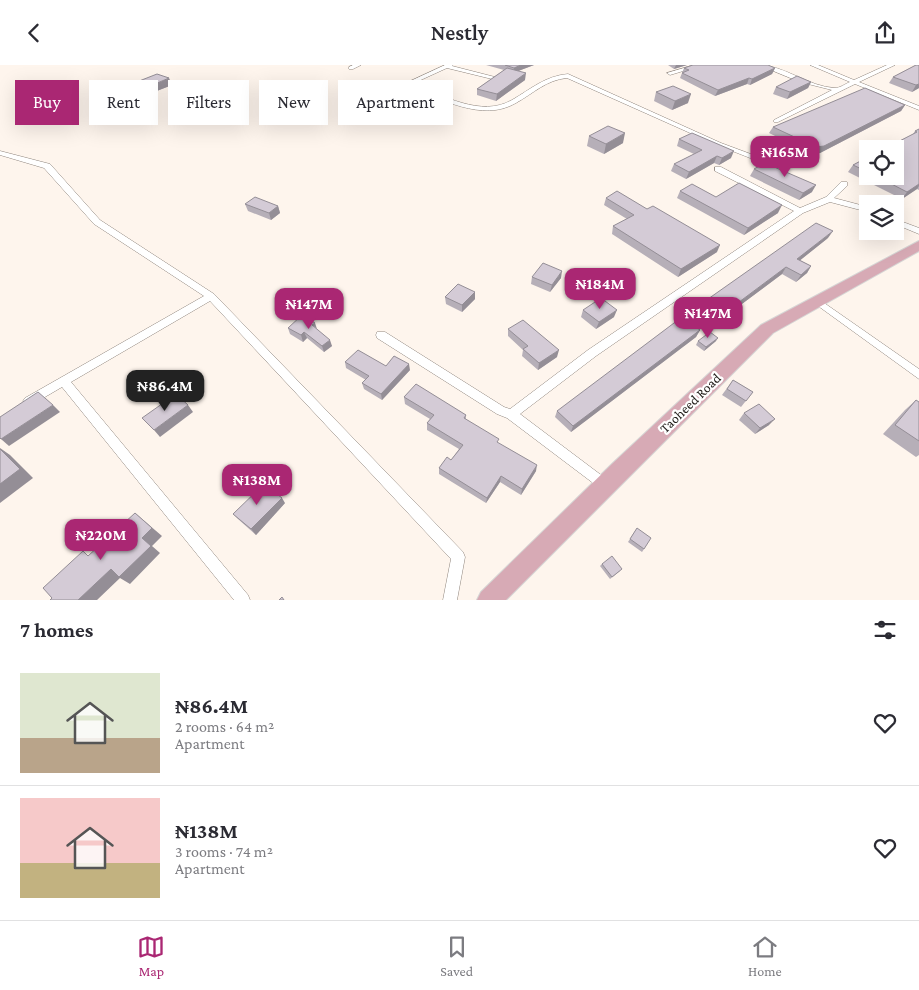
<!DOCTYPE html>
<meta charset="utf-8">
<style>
:root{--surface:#fff;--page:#f7f7f7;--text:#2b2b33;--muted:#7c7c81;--line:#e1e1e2;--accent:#aa2773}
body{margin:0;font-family:"Crimson Pro",serif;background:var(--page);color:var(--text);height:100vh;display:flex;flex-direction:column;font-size:19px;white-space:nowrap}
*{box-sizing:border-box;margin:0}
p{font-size:16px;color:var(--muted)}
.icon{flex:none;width:28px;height:28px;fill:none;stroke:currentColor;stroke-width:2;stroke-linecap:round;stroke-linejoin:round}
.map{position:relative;height:535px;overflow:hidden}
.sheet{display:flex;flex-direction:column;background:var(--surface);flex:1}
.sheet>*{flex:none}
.hud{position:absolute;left:15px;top:15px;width:500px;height:45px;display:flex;gap:10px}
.tools{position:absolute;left:859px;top:75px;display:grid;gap:10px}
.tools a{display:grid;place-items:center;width:45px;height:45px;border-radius:0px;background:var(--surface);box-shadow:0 5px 20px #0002;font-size:25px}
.price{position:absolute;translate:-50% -42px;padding:0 11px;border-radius:10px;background:var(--accent);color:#fff;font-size:16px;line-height:32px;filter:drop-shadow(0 1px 2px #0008)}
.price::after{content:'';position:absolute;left:50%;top:30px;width:15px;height:11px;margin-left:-8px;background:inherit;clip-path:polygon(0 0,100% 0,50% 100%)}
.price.selected{background:#222;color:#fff}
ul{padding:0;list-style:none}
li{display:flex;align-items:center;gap:15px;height:125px;padding:0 20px}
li+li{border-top:1px solid var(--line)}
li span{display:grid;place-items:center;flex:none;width:140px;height:100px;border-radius:0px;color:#555}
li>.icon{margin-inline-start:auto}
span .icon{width:60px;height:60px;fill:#fffc;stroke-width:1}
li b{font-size:21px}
h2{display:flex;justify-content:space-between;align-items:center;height:60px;padding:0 20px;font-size:21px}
.tag{padding:0 18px;border-radius:0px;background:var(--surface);box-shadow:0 5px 20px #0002;font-size:18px;line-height:45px}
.tag.selected{background:var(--accent);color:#fff}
header{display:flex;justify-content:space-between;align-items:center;height:65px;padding:0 20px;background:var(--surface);font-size:22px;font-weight:600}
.menu{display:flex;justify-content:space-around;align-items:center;height:70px;border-top:1px solid var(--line);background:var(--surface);font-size:14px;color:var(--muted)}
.menu a{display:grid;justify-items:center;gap:2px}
.menu .selected{color:var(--accent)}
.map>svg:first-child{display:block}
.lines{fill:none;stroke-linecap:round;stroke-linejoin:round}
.minor-casing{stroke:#8e847c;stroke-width:1}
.primary-casing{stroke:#d6d6d5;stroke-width:2}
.minor{fill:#fff;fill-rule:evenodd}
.primary{fill:#d7aab5;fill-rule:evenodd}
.wall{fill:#b6afb8}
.shaded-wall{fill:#948e96}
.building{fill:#d4cbd6;stroke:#948e96}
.labels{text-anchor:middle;stroke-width:4.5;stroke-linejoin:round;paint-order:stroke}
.street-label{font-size:14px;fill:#1e1a17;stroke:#fff}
</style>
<header><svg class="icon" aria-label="back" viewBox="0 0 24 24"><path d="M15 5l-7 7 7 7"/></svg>Nestly<svg class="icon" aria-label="share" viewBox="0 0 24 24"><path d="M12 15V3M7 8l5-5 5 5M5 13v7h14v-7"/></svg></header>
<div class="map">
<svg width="919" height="535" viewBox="0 0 919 535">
<rect width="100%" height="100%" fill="#fef5ed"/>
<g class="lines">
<g class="minor-casing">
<g id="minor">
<path d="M353,0H361L353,4H349V2Z"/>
<path d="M445,0H453L452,1L495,12L492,14L447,3L412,19C443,30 481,53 512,35C531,24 545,11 568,9L721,78L775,98L768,100L717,80L567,13C546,15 534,28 516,38C482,58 441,33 407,22L381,33L376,32Z"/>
<path d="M694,0H703L670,10L667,8Z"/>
<path d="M759,0C784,0 809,22 835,23C840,23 845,19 850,17L810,0H818L854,15L887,0H895L859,17L919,41V45L855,19L778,57H774V55L832,25L800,17Z"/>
<path d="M0,86L50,99L100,155L214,229L463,487L465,492L457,535H443L451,494L210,236L71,317L248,530L250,535H234L62,322L33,339L29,341L25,339L23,336L25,333L204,231L94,159L44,103L0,90Z"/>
<path d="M715,102H721L800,143L826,132L841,117H847V121L834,133L868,142V147L830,137L803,148L596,291L520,349L609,416L611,420L609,424L605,426L601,424L507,353L497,349L377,273L376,270L377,267H385L504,342L510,344L588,285L794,146L715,106Z"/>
<path d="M895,154L919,163V169L895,159Z"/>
<path d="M817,233L919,304V314L814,238L812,236Z"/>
</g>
</g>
<g class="primary-casing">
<path id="primary" d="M919,176V186L773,268L506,535H477L481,527L613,398L761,260Z"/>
</g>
<use href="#minor" class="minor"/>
<use href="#primary" class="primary"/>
</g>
<g class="wall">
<path d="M486,0H534L518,6L525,15L496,36L477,30V24L504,5Z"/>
<path d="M668,0H687L674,4Z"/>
<path d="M916,0L919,23L912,27L889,18L893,12Z"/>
<path d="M684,3H775L772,9L750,20L747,19L715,31L680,13Z"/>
<path d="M811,17L808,23L787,34L773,29L776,22Z"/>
<path d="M129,20H172L144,31L132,26Z"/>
<path d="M656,27L688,38L672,45L654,36Z"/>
<path d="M905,40L901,46L820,88L812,89L769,68L773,62Z"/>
<path d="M919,64V125L917,124L902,134L848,107L853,100L868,92V111H895L913,69L915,66Z"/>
<path d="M589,71L623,78L604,89L587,81Z"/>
<path d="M679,74L731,93L719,100L714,98L686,114L671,106L674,99L694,89L677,81Z"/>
<path d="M754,104L812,127L799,135L750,111Z"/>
<path d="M680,126L716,132L778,148L744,170L677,133Z"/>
<path d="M606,133L717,187L678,212L612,169L613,161L627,154L604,140Z"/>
<path d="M245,139L278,141L280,148L271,155L248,146Z"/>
<path d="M828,173L800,195L811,201L807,208L796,217L782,209L723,253L705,241L708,234Z"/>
<path d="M532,212L561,213L550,227L531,219Z"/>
<path d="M475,227V234L462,247L446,239L445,232Z"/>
<path d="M583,245L614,252L596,264L581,252Z"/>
<path d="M288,263L317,264L332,281L324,287L307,273L303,277L290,269Z"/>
<path d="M508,264L557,292L538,305L522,291L523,285L508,271Z"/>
<path d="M700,265L696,272L571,367L555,352L557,346Z"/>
<path d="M698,276H716L704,286L696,280Z"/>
<path d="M345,297L386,301L410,305L382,335L364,324L362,318L366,315L346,303Z"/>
<path d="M733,315L753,327L741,342L722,330Z"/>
<path d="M404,332L466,350V354L536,406L521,430L500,417L486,438L439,409V403L451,395L459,384L427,365V358L430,354L405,339Z"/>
<path d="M916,335L919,337V390L916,392L883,369L905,345Z"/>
<path d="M744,348L769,360L755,369L739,355Z"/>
<path d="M285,438L256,470L238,454L233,449Z"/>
<path d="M637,463L644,484L642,487L628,477Z"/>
<path d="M602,499L620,506L610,514L600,501Z"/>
</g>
<g class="shaded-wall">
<path d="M521,0H534L513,8L514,3Z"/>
<path d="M676,0H687L674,4Z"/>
<path d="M775,3L772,9L750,20L752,14Z"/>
<path d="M526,8L525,15L496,36L497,29Z"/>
<path d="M169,13L172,20L144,31L141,25Z"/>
<path d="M749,13L747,19L715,31L718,25Z"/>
<path d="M811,17L808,23L787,34L790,27Z"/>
<path d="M919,19V23L912,27L916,20Z"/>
<path d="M691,29L688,38L672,45L675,36Z"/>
<path d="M905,40L901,46L820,88L812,89L816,82Z"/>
<path d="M625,68L623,78L604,89L606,79Z"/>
<path d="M734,86L731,93L719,100L722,93Z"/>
<path d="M717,91L714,98L686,114L689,107Z"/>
<path d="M919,119V121L917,124L902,134L907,127Z"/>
<path d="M816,120L812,127L799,135L803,128Z"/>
<path d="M782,140L778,148L744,170L748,163Z"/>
<path d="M278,141L280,148L271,155L269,148Z"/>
<path d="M833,166L828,173L793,201L797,194Z"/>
<path d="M720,180L717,187L678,212L681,204Z"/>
<path d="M811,201L807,208L796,217L801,210Z"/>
<path d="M786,202L782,209L723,253L727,246Z"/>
<path d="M562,206L561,213L550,227L552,220Z"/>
<path d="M475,227V234L462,247V240Z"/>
<path d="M617,245L614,252L596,264L599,257Z"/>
<path d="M315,258L317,264L312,260Z"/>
<path d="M700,265L696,272L571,367L573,361Z"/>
<path d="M304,267L307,273L303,277L301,270Z"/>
<path d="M718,273L716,276L704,286L706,282Z"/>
<path d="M330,275L332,281L324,287L322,281Z"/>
<path d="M559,285L557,292L538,305L539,298Z"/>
<path d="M409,299L410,305L382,335L381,329Z"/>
<path d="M53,340L60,347L9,381L1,374Z"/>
<path d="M188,340L193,347L160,372L154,365Z"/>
<path d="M775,354L769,360L755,369L760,363Z"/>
<path d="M0,383L10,390L33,413L0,438Z"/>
<path d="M537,400L536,406L521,430L522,424Z"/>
<path d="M501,411L500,417L486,438L487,433Z"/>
<path d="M282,433L285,438L256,470L251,464Z"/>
<path d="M135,448L162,471L152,481L160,488L130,519L120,513L97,535H78L142,473Z"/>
</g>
<g class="building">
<path d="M505,0H521L514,3Z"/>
<path d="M693,0H768L775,3L752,14L749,13L718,25L682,8L689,5L684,3Z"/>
<path d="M916,0H919V19L916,20L893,12Z"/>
<path d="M507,3L526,8L497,29L477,24Z"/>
<path d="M157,9L169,13L141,25L129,20Z"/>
<path d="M797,11L811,17L790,27L776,22Z"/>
<path d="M673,21L691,29L675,36L656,27Z"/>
<path d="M865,23L905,40L824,81L816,82L773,62Z"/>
<path d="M608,61L625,68L606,79L589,71Z"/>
<path d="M919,64V119L907,127L876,111H895V84H884L917,67L915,66Z"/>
<path d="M692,68L734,86L722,93L717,91L689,107L674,99L702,85L679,74Z"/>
<path d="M868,92V107L853,100Z"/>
<path d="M765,98L816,120L803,128L754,104Z"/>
<path d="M739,118L782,140L748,163L680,126L692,119L716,132Z"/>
<path d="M617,126L647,144L653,141L720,180L681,204L613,161L634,150L606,133Z"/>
<path d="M255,132L278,141L269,148L245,139Z"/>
<path d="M816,158L833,166L797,194L811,201L801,210L786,202L727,246L708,234Z"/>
<path d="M543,198L562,206L552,220L532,212Z"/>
<path d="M458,219L475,227L462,240L445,232Z"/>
<path d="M601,233L617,245L599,257L583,245Z"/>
<path d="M302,250L315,258L312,260L330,275L322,281L304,267L301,270L288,263Z"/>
<path d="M682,252L700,265L573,361L557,346Z"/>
<path d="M523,255L559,285L539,298L523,284L528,281L508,264Z"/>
<path d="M710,267L718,273L706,282L698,276Z"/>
<path d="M358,285L386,301L394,291L409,299L381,329L362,318L369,311L345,297Z"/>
<path d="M733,315L753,327L746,336L727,324Z"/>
<path d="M416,319L466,350L464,353L499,374L497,377L537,400L522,424L501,411L487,433L439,403L447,392L451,395L463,380L427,358L434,350L404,332Z"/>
<path d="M38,327L53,340L1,374L0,373V352Z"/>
<path d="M176,329L188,340L154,365L142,353Z"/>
<path d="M916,335L919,337V376L895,360Z"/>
<path d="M759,339L775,354L760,363L744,348Z"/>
<path d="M0,384L20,404L0,419Z"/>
<path d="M264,419L282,433L251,464L233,449Z"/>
<path d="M135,448L152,463L142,473L151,481L119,512L111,504L78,535H50L52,533L43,523L83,486L88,491Z"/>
<path d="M637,463L651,473L644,484L630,474Z"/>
<path d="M612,491L622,504L612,512L602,499Z"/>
<path d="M282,532L284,535H279Z"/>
</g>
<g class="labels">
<g class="street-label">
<text transform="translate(690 338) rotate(-44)" y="5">Taoheed Road</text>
</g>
</g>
</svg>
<div class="tools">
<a><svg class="icon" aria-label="locate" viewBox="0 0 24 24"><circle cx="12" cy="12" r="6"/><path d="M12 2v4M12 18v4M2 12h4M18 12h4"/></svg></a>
<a><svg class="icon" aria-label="layers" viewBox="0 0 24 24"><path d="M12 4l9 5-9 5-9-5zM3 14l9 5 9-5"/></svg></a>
</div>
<b class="price" style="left:785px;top:113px">₦165M</b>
<b class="price" style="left:600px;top:245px">₦184M</b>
<b class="price" style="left:309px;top:265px">₦147M</b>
<b class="price" style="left:708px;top:274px">₦147M</b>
<b class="price selected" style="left:165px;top:347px">₦86.4M</b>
<b class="price" style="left:257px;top:441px">₦138M</b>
<b class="price" style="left:101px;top:496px">₦220M</b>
<div class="hud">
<a class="tag selected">Buy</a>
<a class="tag">Rent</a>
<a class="tag">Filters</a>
<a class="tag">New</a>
<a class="tag">Apartment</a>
</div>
</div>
<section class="sheet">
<h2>7 homes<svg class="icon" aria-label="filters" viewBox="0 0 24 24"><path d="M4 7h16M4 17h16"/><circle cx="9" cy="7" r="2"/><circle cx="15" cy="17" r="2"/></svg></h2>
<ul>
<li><span style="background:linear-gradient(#dfe7d0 65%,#b9a48a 0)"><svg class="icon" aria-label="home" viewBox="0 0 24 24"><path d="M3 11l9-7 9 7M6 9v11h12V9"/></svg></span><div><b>₦86.4M</b><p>2 rooms · 64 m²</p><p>Apartment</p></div><svg class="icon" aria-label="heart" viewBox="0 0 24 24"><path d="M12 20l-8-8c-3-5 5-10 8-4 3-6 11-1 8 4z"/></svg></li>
<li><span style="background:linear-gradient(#f6c9c9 65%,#c2b280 0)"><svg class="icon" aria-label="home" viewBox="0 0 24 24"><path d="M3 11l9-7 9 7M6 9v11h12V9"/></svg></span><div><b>₦138M</b><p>3 rooms · 74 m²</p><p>Apartment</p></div><svg class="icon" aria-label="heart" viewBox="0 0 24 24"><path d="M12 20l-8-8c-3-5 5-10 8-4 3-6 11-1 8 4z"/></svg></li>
</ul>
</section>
<nav class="menu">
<a class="selected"><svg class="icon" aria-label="map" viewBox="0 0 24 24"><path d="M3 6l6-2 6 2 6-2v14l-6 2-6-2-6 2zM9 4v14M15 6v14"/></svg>Map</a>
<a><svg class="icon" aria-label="saved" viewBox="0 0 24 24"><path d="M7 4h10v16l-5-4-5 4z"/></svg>Saved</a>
<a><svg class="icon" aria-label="home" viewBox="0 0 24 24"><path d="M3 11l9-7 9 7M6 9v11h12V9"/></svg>Home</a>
</nav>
